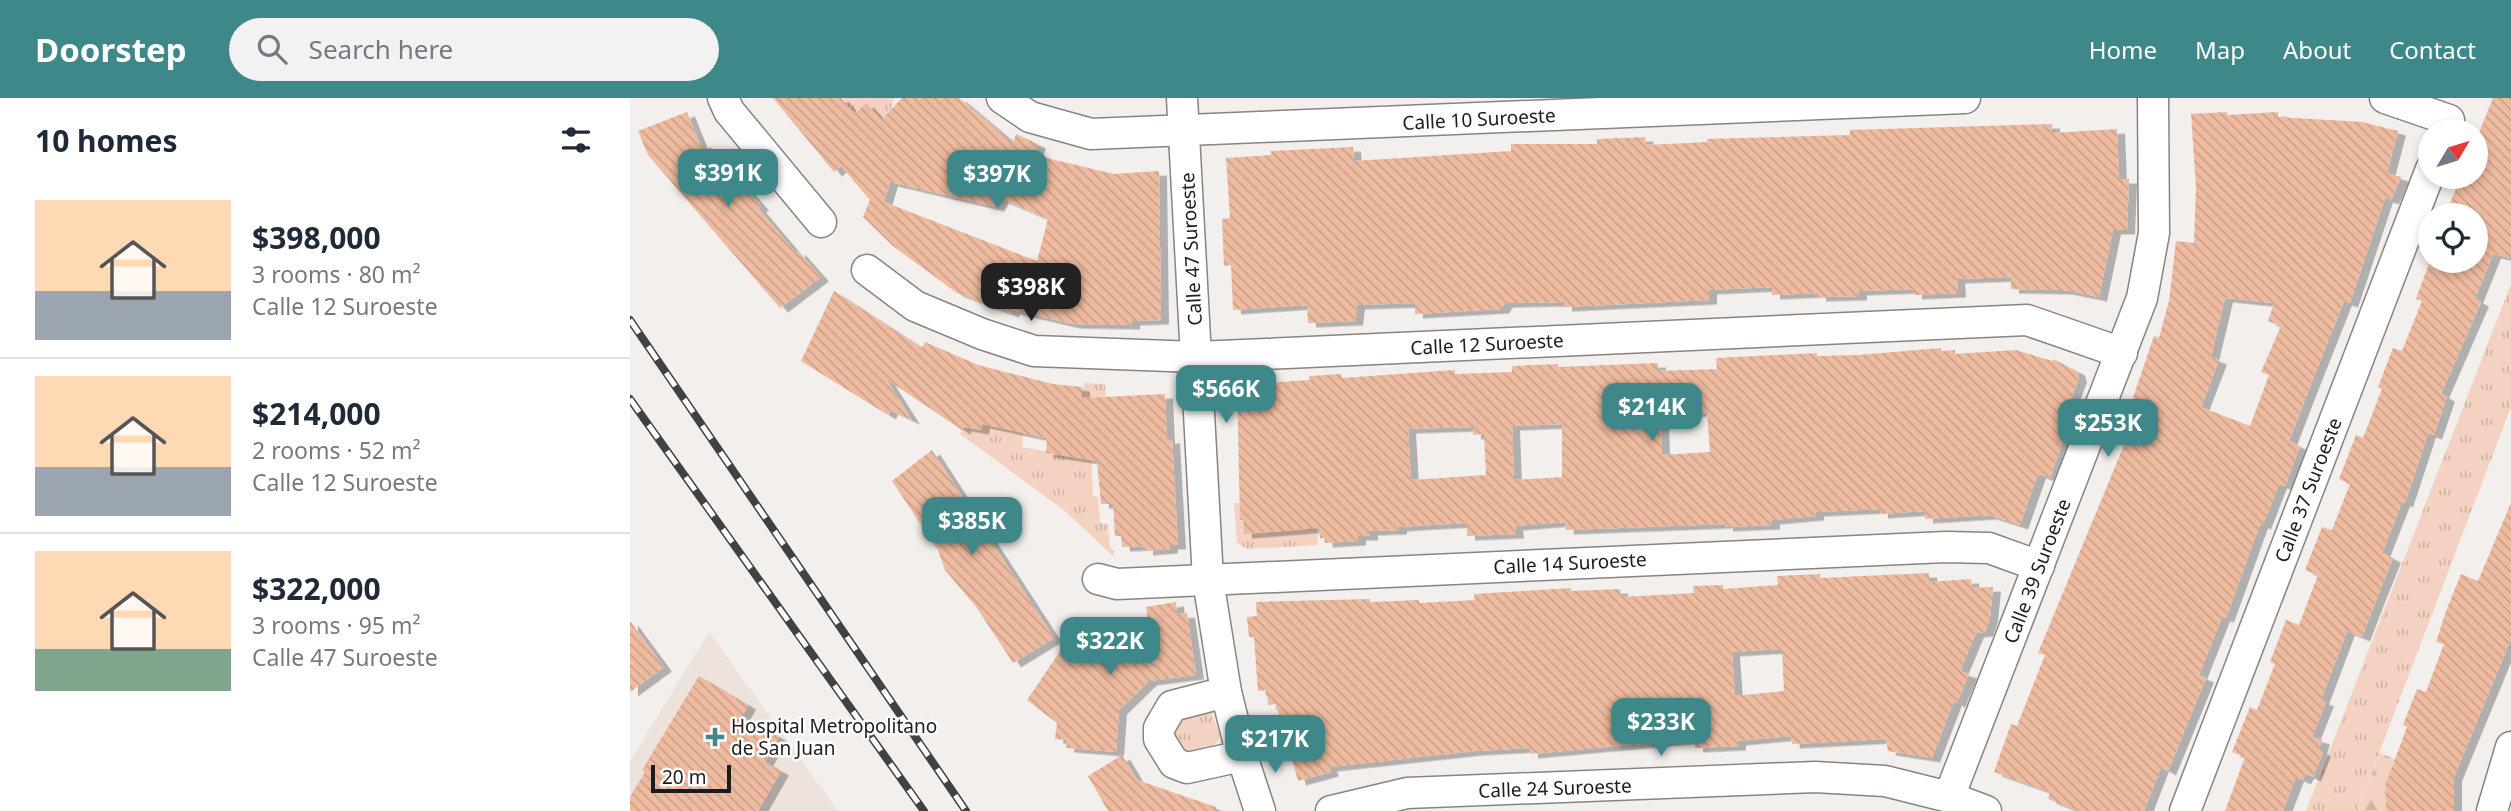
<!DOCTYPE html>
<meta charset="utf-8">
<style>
:root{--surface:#fff;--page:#f2f2f3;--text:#1f2937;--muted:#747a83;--line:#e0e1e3;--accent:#3f888a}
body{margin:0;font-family:"Noto Sans",sans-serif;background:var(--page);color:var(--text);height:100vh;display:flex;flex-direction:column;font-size:26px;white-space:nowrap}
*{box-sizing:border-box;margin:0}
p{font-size:23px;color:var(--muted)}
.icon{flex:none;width:38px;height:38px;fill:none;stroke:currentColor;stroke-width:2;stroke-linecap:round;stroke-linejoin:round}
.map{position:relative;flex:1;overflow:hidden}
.side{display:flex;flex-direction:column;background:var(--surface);width:630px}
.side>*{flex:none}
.needle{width:46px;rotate:52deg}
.controls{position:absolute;left:1788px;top:21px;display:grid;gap:14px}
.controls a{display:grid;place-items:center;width:70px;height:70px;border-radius:50%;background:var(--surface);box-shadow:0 4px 10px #0003;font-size:35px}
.scale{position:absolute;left:21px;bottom:18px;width:80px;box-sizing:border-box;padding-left:7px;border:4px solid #1d1c1c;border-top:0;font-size:19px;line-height:24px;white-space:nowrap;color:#1d1c1c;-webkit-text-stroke:5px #fffdfc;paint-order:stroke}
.price{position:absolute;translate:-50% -60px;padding:0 16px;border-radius:14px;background:var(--accent);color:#fff;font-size:23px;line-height:46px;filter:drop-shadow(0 2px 4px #0008)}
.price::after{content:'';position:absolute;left:50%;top:42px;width:21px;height:16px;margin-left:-10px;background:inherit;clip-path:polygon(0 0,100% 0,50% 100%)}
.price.current{background:#222;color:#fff}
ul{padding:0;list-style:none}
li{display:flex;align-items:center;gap:21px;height:175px;padding:0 35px}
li+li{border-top:2px solid var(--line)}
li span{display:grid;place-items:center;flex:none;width:196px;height:140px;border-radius:0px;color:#555}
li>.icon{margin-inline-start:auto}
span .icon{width:84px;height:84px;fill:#fffc;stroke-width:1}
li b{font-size:30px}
h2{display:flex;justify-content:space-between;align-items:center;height:84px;padding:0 35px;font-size:30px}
header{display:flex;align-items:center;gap:42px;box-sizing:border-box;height:98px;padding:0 35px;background:var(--accent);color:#fff}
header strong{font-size:33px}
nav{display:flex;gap:38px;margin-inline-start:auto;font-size:24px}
.search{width:490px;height:63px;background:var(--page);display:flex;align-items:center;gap:18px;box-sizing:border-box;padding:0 24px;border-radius:38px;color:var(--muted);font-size:26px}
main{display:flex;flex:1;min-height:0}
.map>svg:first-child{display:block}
.built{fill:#ede2dc}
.grass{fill:url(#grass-tufts)}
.forest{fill:url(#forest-firs)}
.building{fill:url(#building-back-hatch);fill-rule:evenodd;filter:url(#shadow)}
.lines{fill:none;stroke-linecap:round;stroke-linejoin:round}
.minor-casing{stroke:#878482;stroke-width:33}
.minor{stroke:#fff;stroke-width:30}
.rail-casing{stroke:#424141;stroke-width:8}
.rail{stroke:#fffdfc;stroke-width:5;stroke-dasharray:16;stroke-linecap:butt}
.poi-dot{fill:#3f888a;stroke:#fffdfc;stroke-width:2.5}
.labels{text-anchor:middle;stroke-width:5;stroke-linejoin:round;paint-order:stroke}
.street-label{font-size:19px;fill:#1d1c1c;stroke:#fffdfc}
.poi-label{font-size:19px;fill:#1d1c1c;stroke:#fffdfc;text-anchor:start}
</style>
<header>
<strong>Doorstep</strong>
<div class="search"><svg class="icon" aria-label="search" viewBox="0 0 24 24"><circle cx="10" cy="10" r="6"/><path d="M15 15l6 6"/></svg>Search here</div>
<nav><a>Home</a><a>Map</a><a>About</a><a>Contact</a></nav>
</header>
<main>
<section class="side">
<h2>10 homes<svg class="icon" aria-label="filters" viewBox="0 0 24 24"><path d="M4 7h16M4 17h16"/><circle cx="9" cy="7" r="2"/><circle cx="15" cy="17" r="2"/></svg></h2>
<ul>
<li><span style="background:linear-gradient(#ffd9b3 65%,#9aa5b1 0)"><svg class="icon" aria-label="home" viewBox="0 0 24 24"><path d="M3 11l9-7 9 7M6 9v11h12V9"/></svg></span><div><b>$398,000</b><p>3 rooms · 80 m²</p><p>Calle 12 Suroeste</p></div></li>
<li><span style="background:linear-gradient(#ffd9b3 65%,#9aa5b1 0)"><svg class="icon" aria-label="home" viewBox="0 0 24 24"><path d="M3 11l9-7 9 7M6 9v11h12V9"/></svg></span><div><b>$214,000</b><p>2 rooms · 52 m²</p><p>Calle 12 Suroeste</p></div></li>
<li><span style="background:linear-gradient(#ffd9b3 70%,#7fa58c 0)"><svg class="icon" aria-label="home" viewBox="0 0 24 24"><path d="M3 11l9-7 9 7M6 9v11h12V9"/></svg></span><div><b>$322,000</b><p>3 rooms · 95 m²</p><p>Calle 47 Suroeste</p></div></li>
</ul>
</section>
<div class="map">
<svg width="1881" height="713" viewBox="0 0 1881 713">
<defs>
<pattern id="grass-tufts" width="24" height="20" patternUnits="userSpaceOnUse" patternTransform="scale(1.75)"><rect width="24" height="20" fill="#f4d2c1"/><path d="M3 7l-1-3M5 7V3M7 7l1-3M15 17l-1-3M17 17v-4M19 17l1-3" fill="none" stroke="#d1b4a5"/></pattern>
<pattern id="forest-firs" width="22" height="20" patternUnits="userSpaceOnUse" patternTransform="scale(1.75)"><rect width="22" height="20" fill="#f4d2c1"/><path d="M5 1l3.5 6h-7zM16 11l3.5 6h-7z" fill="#d1b4a5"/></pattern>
<pattern id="building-back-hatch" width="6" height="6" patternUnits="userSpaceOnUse" patternTransform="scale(1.75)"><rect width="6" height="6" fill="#efbba0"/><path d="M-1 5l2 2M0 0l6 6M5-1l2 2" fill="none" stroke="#cca089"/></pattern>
<filter id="shadow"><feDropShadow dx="8" dy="4.5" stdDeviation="0" flood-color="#0004"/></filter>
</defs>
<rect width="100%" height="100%" fill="#f2efed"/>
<path class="built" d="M79,534L208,713H0V663Z"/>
<g class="grass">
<path d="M213,0H264L256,27L236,5L186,46L180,39L218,7Z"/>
<path d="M1881,186V309L1727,713H1676Z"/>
<path d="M455,285L475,286L476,302L461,346L463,398L468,399L470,425L478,426L480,449L485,454L483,458L435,413L330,336L334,329L351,332L352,326L393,335L392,349L440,358L448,292H452Z"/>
<path d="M685,402L688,447L617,451L607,445L604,405H609L615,436L656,433Z"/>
<path d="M580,610L590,638C583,654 572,655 555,658L540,634L542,624Z"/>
</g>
<path class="forest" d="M1750,655L1765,661L1762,668L1765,670L1766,688L1755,689L1756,713H1727Z"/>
<g class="building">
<path d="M143,0H211L225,15L236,5L251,22L272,0H329L383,45L386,36L408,46L404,57L484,76L529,73L531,222L502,223V227L442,226L382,212L381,215L327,195L263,148L233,119L240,102L211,68L204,74ZM260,84L366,109L371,101L418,121L407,163L254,104Z"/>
<path d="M1863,0H1881V160L1863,156L1845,201L1851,204L1811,296L1817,299L1804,337L1798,335L1775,405L1772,404L1752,455L1763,460L1747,500L1732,539L1717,533L1691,602L1696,604L1682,639L1692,642L1689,652L1693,654L1683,679L1676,676L1673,682L1666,679L1653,713H1595L1615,659L1602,654L1620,609L1627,612L1645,566L1640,564L1656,522L1669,527L1688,477L1675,472L1692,429L1702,432L1720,386L1709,381L1726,337L1733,340L1752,291L1748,289L1763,250L1772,253L1792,203L1786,201L1800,163H1846V117H1815L1831,79H1846V42Z"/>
<path d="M57,14L73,54L80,49L131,108L128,110L166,155L168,153L191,179L150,210L18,57L8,33Z"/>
<path d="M1597,14V17L1648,14V19L1732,24L1768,33L1757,75L1771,79L1761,102L1755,100L1720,205L1714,203L1683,281L1659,343L1670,348L1655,388L1649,386L1633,427L1630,426L1596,520L1592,519L1569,577L1576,580L1538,673L1531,669L1514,713H1448L1418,701L1420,694L1364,674L1381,626L1387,628L1415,557L1408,555L1499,335L1492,332L1524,238L1529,240L1539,203L1546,143L1564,145L1566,89L1561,16ZM1595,200L1644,205L1638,223L1651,228L1631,274L1639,277L1620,328L1571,309L1589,262L1581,259Z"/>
<path d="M1422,26V35L1487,31L1489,81H1499L1497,132H1483L1469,199L1434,192L1381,191V179L1327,181L1328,195L1284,197V191L1229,193V198L1188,199V195L1142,197V189L1079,192V202L934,209V204L875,205L871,211L785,216V205L727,207L725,223L678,225L677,207L603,212L601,167L594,168L592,121L600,120L596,60L641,57V53L723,49L724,63L881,53V46H967V41L1015,39L1016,47L1077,44V41L1220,37V32Z"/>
<path d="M204,193L292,250L295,244L348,267L423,286L452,289V300L535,296L537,341H542L548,447H540V451L515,453V448L492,449L491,438H485L483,406H471L467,363L416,355L417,340L352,326L351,332L334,329L332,332L256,281L282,322L260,312L258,317L171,263Z"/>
<path d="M1311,250V253L1325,252V256L1386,252L1422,263L1423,261L1447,273L1449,280L1435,316L1438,317L1433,329L1437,331L1420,380L1408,376L1390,427L1359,417L1295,421V413L1250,416V411L1186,414V418L1142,422V427L1095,429V426L936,432L935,424L885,428L886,436L837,438V425L783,428L769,429V432L740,433V438H728V443L695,445L694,440H690L689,430L614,436L613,422H610L607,287L680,282L679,278L711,276L712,280L825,272V276L882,274V268L928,266V269L1028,265V273L1087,271L1086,260L1187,255V258L1228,257ZM1077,314L1080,354L1032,357L1031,316ZM932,326V379L884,382L882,328ZM843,329V337L854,336L856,377L781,382L778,331Z"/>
<path d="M302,352L424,540L383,565L347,510L315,472L308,452L262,383Z"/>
<path d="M1881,405V541L1824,679V713H1756L1755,688L1777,629L1773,627L1787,591L1796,594L1814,546L1806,544L1816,513L1831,476L1848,483Z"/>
<path d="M1299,475L1300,484L1341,481L1342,490L1363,489L1360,519L1355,534L1346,535L1330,573L1339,576L1327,605L1324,603L1302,660L1258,653L1256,641L1162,646L1161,638L1108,643V648L1065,650V641L900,656V650L845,653L699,669L701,674L668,683L646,606L638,607L637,592L628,593L624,539H619L617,519L627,518L626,504L740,501V504L789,502V505L845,502L844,496L941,490V493L990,491L991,499L1048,496L1064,495L1063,488L1093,487V491L1148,487L1147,478L1190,476V480ZM1152,551L1154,593L1105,598L1102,554Z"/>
<path d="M546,504L547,516L557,515L566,577L519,583L489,612L486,654L436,650L437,642L425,641L427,625L397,602L439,540L455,539L475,519L525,570L516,509Z"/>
<path d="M0,523L34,569L0,594Z"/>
<path d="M69,578L118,607L112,618L149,639L135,664L151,673L128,713H0V699L15,674L12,672Z"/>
<path d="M492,657L507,682L586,709V713H478L458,678Z"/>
</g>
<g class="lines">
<g class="minor-casing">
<g id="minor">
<path d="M93,0L99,13L191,124"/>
<path d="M372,0L400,19L461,36L1335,0"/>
<path d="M552,0L578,482L596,594L612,658L630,713"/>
<path d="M1755,0L1819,22"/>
<path d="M237,172L285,208L352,236L404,253L567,259L1397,222L1492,255"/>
<path d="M468,481L487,486L1316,449L1359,450L1409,468"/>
<path d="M596,594L542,608L529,630V641L544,665L557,670L612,658"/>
<path d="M1319,699L1512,200L1524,135L1523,0"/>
<path d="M701,713L777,695L1185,679L1255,683L1319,699L1356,713"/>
<path d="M1555,713L1801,71"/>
<path d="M1862,713L1881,649"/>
</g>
</g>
<use href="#minor" class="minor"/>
<g class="rail-casing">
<g id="rail">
<path d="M0,222L336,713"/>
<path d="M0,301L294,713"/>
</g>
</g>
<use href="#rail" class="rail"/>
</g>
<path class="poi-dot" d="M81.5 628.5h7v7h7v7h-7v7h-7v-7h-7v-7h7z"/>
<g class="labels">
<g class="street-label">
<text transform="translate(849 21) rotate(-3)" y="7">Calle 10 Suroeste</text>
<text transform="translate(561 151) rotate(-93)" y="7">Calle 47 Suroeste</text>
<text transform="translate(857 246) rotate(-3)" y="7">Calle 12 Suroeste</text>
<text transform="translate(1678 392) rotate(-69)" y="7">Calle 37 Suroeste</text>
<text transform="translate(940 465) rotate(-3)" y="7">Calle 14 Suroeste</text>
<text transform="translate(1407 473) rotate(-69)" y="7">Calle 39 Suroeste</text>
<text transform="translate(925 690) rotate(-2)" y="7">Calle 24 Suroeste</text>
</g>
<g class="poi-label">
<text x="101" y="635">Hospital Metropolitano<tspan x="101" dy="22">de San Juan</tspan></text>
</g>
</g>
</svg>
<div class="controls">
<a><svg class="needle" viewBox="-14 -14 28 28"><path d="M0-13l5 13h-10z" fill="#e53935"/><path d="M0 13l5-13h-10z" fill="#747a83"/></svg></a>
<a><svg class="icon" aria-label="locate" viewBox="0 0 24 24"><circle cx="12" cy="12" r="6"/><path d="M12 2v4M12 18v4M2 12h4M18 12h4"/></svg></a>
</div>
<div class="scale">20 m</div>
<b class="price" style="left:98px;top:111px">$391K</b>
<b class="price" style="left:367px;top:112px">$397K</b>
<b class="price current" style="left:401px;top:225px">$398K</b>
<b class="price" style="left:596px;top:327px">$566K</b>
<b class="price" style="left:1022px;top:345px">$214K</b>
<b class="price" style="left:1478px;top:361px">$253K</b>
<b class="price" style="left:342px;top:459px">$385K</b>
<b class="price" style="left:480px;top:579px">$322K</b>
<b class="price" style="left:1031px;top:660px">$233K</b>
<b class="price" style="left:645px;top:677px">$217K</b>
</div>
</main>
